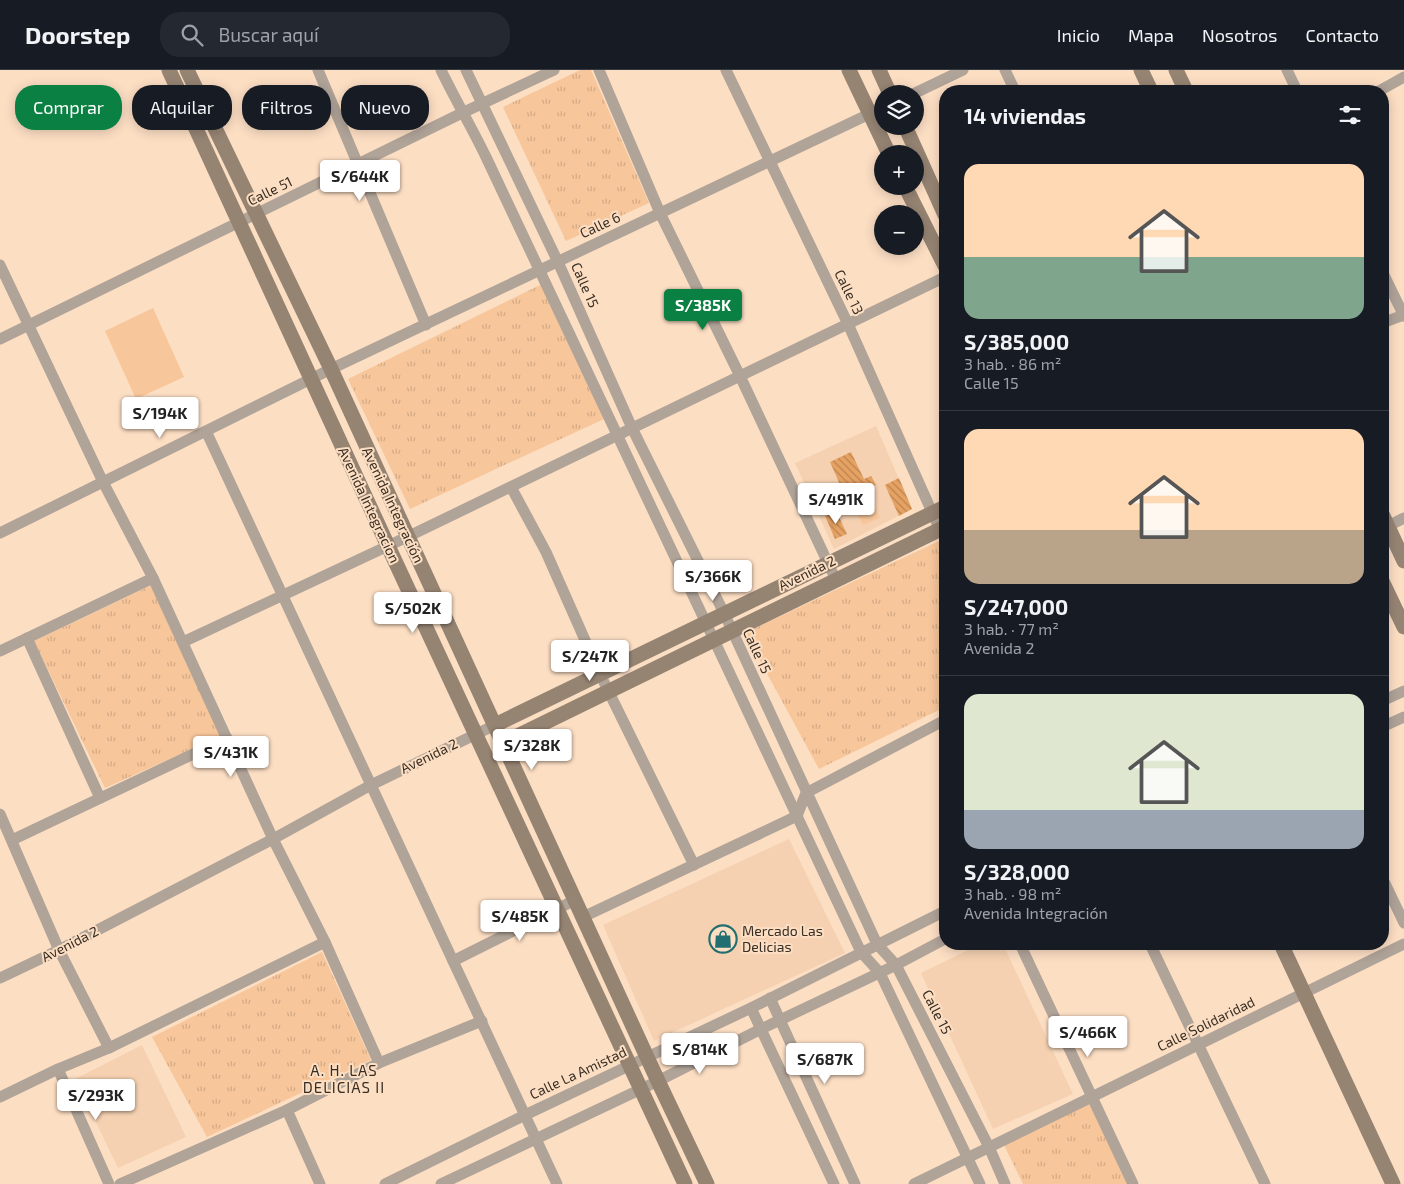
<!DOCTYPE html>
<html lang="es">
<meta charset="utf-8">
<style>
:root{--surface:#171b24;--page:#242831;--text:#f1f3f6;--muted:#9ea1a6;--line:#363941;--accent:#0b8043}
body{margin:0;font-family:"Exo 2",sans-serif;background:var(--page);color:var(--text);height:100vh;display:flex;flex-direction:column;font-size:19px;white-space:nowrap}
*{box-sizing:border-box;margin:0}
p{font-size:16px;color:var(--muted)}
.icon{flex:none;width:28px;height:28px;fill:none;stroke:currentColor;stroke-width:2;stroke-linecap:round;stroke-linejoin:round}
.map{position:relative;flex:1;overflow:hidden}
.side{position:absolute;left:939px;top:15px;width:450px;height:865px;display:flex;flex-direction:column;background:var(--surface);border-radius:20px;box-shadow:0 2px 12px #0003}
.side>*{flex:none}
.banner{position:absolute;left:15px;top:15px;width:475px;height:45px;display:flex;gap:10px}
.controls{position:absolute;left:874px;top:15px;display:grid;gap:10px}
.controls a{display:grid;place-items:center;width:50px;height:50px;border-radius:50%;background:var(--surface);box-shadow:0 2px 12px #0003;font-size:25px}
.price{position:absolute;translate:-50% -42px;padding:0 11px;border-radius:5px;background:#fff;color:#222;font-size:16px;line-height:32px;filter:drop-shadow(0 1px 2px #0008)}
.price::after{content:'';position:absolute;left:50%;top:30px;width:15px;height:11px;margin-left:-8px;background:inherit;clip-path:polygon(0 0,100% 0,50% 100%)}
.price.current{background:var(--accent);color:#fff}
ul{padding:0;list-style:none}
li{display:grid;align-content:center;gap:10px;height:265px;padding:0 25px}
li+li{border-top:1px solid var(--line)}
li span{display:grid;place-items:center;height:155px;border-radius:15px;color:#555}
li>.icon{margin-inline-start:auto}
span .icon{width:90px;height:90px;fill:#fffc;stroke-width:1}
li b{font-size:21px}
h2{display:flex;justify-content:space-between;align-items:center;height:60px;padding:0 25px;font-size:21px}
.chip{padding:0 18px;border-radius:20px;background:var(--surface);box-shadow:0 2px 12px #0003;font-size:18px;line-height:45px}
.chip.current{background:var(--accent);color:#fff}
header{display:flex;align-items:center;gap:30px;box-sizing:border-box;height:70px;padding:0 25px;background:var(--surface);border-bottom:1px solid var(--line)}
header strong{font-size:24px}
nav{display:flex;gap:28px;margin-inline-start:auto;font-size:18px}
.search{width:350px;height:45px;background:var(--page);display:flex;align-items:center;gap:12px;box-sizing:border-box;padding:0 18px;border-radius:20px;color:var(--muted);font-size:19px}
.map>svg:first-child{display:block}
.built{fill:#f5d1b1}
.grass{fill:url(#grass-tufts)}
.pitch{fill:#f7c69b}
.building{fill:url(#building-back-hatch)}
.lines{fill:none;stroke-linecap:round;stroke-linejoin:round}
.street{stroke:#b0a398;stroke-width:11}
.secondary{stroke:#968473;stroke-width:15}
.labels{text-anchor:middle;stroke-width:4;stroke-linejoin:round;paint-order:stroke}
.street-label{font-size:14px;fill:#392e24;stroke:#fcdec3}
.poi-label{font-size:14px;fill:#392e24;stroke:#fcdec3;text-anchor:start}
.neighbourhood-label{font-size:15px;letter-spacing:1px;fill:#392e24;stroke:#fcdec3}
</style>
<header>
<strong>Doorstep</strong>
<div class="search"><svg class="icon" aria-label="search" viewBox="0 0 24 24"><circle cx="10" cy="10" r="6"/><path d="M15 15l6 6"/></svg>Buscar aquí</div>
<nav><a>Inicio</a><a>Mapa</a><a>Nosotros</a><a>Contacto</a></nav>
</header>
<div class="map">
<svg width="1404" height="1114" viewBox="0 0 1404 1114">
<defs>
<pattern id="grass-tufts" width="24" height="20" patternUnits="userSpaceOnUse" patternTransform="scale(1.25)"><rect width="24" height="20" fill="#f7c69b"/><path d="M3 7l-1-3M5 7V3M7 7l1-3M15 17l-1-3M17 17v-4M19 17l1-3" fill="none" stroke="#d4aa85"/></pattern>
<pattern id="building-back-hatch" width="6" height="6" patternUnits="userSpaceOnUse" patternTransform="scale(1.25)"><rect width="6" height="6" fill="#e6a262"/><path d="M-1 5l2 2M0 0l6 6M5-1l2 2" fill="none" stroke="#bb8451"/></pattern>
</defs>
<rect width="100%" height="100%" fill="#fcdec3"/>
<g class="built">
<path d="M876,356L912,439L834,479L795,393Z"/>
<path d="M789,769L845,883L654,971L603,855Z"/>
<path d="M980,874H1003L1073,1024L993,1059L921,903Z"/>
<path d="M142,975L186,1067L118,1098L75,1009Z"/>
</g>
<g class="grass">
<path d="M580,0H591L649,133L566,171L503,37Z"/>
<path d="M542,214L604,349L410,439L348,309Z"/>
<path d="M945,468V637L819,699L745,563Z"/>
<path d="M152,515L221,666L105,718L34,571Z"/>
<path d="M322,882L371,990L207,1067L152,967Z"/>
<path d="M1093,1029L1133,1114H1023L1003,1073Z"/>
</g>
<g class="pitch">
<path d="M153,238L184,307L136,329L105,261Z"/>
<path d="M867,420L880,448L863,455L850,429Z"/>
</g>
<g class="building">
<path d="M851,382L864,409L871,406L876,415L839,433L835,423L842,419L830,392Z"/>
<path d="M899,408L912,439L899,446L885,415Z"/>
<path d="M836,441L847,464L835,469L825,446Z"/>
</g>
<g class="lines">
<g class="street">
<path d="M318,0L426,255"/>
<path d="M441,0C455,29 472,58 486,87C612,352 736,617 861,882L880,903L980,1114"/>
<path d="M466,0L558,192L632,358L724,543L877,874L896,895L989,1077L1005,1114"/>
<path d="M599,0L660,143L740,306L836,510"/>
<path d="M726,0L848,254L940,460"/>
<path d="M1005,0L1015,21"/>
<path d="M1287,0L1297,21"/>
<path d="M1379,21L1404,7"/>
<path d="M913,24L963,0"/>
<path d="M0,195L103,412L153,508L273,769L325,872L379,993"/>
<path d="M1382,201L1404,246"/>
<path d="M1382,253L1404,245"/>
<path d="M0,269L462,43L554,0"/>
<path d="M206,361L557,1114"/>
<path d="M511,417L546,482L600,604L694,795"/>
<path d="M1382,456H1388L1404,448"/>
<path d="M0,463L331,299L882,38"/>
<path d="M27,568L100,728"/>
<path d="M183,572L407,467L945,207"/>
<path d="M0,581L153,508"/>
<path d="M1382,631L1404,621"/>
<path d="M1382,657L1404,647"/>
<path d="M0,744L59,880L109,978"/>
<path d="M12,770L227,668"/>
<path d="M1382,807L1404,853"/>
<path d="M583,847L797,746L806,723L945,650"/>
<path d="M1020,874L1133,1114"/>
<path d="M1150,874L1265,1114"/>
<path d="M453,891L575,830"/>
<path d="M0,908L59,880L273,769L371,715L495,655"/>
<path d="M770,928L855,1114"/>
<path d="M751,938L834,1114"/>
<path d="M58,999L109,1114"/>
<path d="M0,1027L58,999L109,978L325,872"/>
<path d="M287,1040L320,1114"/>
<path d="M120,1114L287,1040L379,993L482,951"/>
<path d="M385,1114L525,1045L751,938L945,841"/>
<path d="M441,1114L658,1011L761,959L896,895L945,869"/>
<path d="M914,1114L1404,874"/>
</g>
<g class="secondary">
<path d="M169,0L388,476L685,1114"/>
<path d="M187,0L331,299L658,1011L707,1114"/>
<path d="M849,0L889,84"/>
<path d="M879,0L890,24"/>
<path d="M1141,0L1151,21"/>
<path d="M1176,0L1186,21"/>
<path d="M905,56L945,145"/>
<path d="M905,116L945,196"/>
<path d="M1382,444L1404,491"/>
<path d="M1382,511L1404,557"/>
<path d="M495,655L945,437"/>
<path d="M503,673L945,457"/>
<path d="M1281,874L1393,1114"/>
</g>
</g>
<defs>
<g id="shop-ring" transform="scale(1.4375)"><circle r="9.5" fill="#fcdec3" stroke="#226e71" stroke-width="1.5"/><path d="M-5-2.5h2.3a2.7 3.5 0 0 1 5.4 0H5L5.5 6h-11ZM-1.5-2.5h3a1.5 2.3 0 0 0-3 0Z" fill="#226e71"/></g>
</defs>
<g fill-rule="evenodd">
<use href="#shop-ring" x="723" y="869"/>
</g>
<g class="labels">
<g class="street-label">
<text transform="translate(270 121) rotate(-26)" y="5">Calle 51</text>
<text transform="translate(600 155) rotate(-25)" y="5">Calle 6</text>
<text transform="translate(585 215) rotate(66)" y="5">Calle 15</text>
<text transform="translate(849 222) rotate(64)" y="5">Calle 13</text>
<text transform="translate(369 435) rotate(65)" y="5">Avenida Integracion</text>
<text transform="translate(393 435) rotate(65)" y="5">Avenida Integración</text>
<text transform="translate(807 503) rotate(-26)" y="5">Avenida 2</text>
<text transform="translate(757 581) rotate(65)" y="5">Calle 15</text>
<text transform="translate(429 686) rotate(-26)" y="5">Avenida 2</text>
<text transform="translate(70 874) rotate(-27)" y="5">Avenida 2</text>
<text transform="translate(937 942) rotate(63)" y="5">Calle 15</text>
<text transform="translate(1206 954) rotate(-26)" y="5">Calle Solidaridad</text>
<text transform="translate(578 1003) rotate(-25)" y="5">Calle La Amistad</text>
</g>
<g class="poi-label">
<text x="742" y="866">Mercado Las<tspan x="742" dy="16">Delicias</tspan></text>
</g>
<g class="neighbourhood-label">
<text x="344" y="1006">A. H. LAS<tspan x="344" dy="17">DELICIAS II</tspan></text>
</g>
</g>
</svg>
<div class="controls">
<a><svg class="icon" aria-label="layers" viewBox="0 0 24 24"><path d="M12 4l9 5-9 5-9-5zM3 14l9 5 9-5"/></svg></a>
<a>+</a>
<a>−</a>
</div>
<b class="price" style="left:360px;top:132px">S/644K</b>
<b class="price current" style="left:703px;top:261px">S/385K</b>
<b class="price" style="left:160px;top:369px">S/194K</b>
<b class="price" style="left:836px;top:455px">S/491K</b>
<b class="price" style="left:713px;top:532px">S/366K</b>
<b class="price" style="left:413px;top:564px">S/502K</b>
<b class="price" style="left:590px;top:612px">S/247K</b>
<b class="price" style="left:532px;top:701px">S/328K</b>
<b class="price" style="left:231px;top:708px">S/431K</b>
<b class="price" style="left:520px;top:872px">S/485K</b>
<b class="price" style="left:1088px;top:988px">S/466K</b>
<b class="price" style="left:700px;top:1005px">S/814K</b>
<b class="price" style="left:825px;top:1015px">S/687K</b>
<b class="price" style="left:96px;top:1051px">S/293K</b>
<div class="banner">
<a class="chip current">Comprar</a>
<a class="chip">Alquilar</a>
<a class="chip">Filtros</a>
<a class="chip">Nuevo</a>
</div>
<section class="side">
<h2>14 viviendas<svg class="icon" aria-label="filters" viewBox="0 0 24 24"><path d="M4 7h16M4 17h16"/><circle cx="9" cy="7" r="2"/><circle cx="15" cy="17" r="2"/></svg></h2>
<ul>
<li><span style="background:linear-gradient(#ffd9b3 60%,#7fa58c 0)"><svg class="icon" aria-label="home" viewBox="0 0 24 24"><path d="M3 11l9-7 9 7M6 9v11h12V9"/></svg></span><div><b>S/385,000</b><p>3 hab. · 86 m²</p><p>Calle 15</p></div></li>
<li><span style="background:linear-gradient(#ffd9b3 65%,#b9a48a 0)"><svg class="icon" aria-label="home" viewBox="0 0 24 24"><path d="M3 11l9-7 9 7M6 9v11h12V9"/></svg></span><div><b>S/247,000</b><p>3 hab. · 77 m²</p><p>Avenida 2</p></div></li>
<li><span style="background:linear-gradient(#dfe7d0 75%,#9aa5b1 0)"><svg class="icon" aria-label="home" viewBox="0 0 24 24"><path d="M3 11l9-7 9 7M6 9v11h12V9"/></svg></span><div><b>S/328,000</b><p>3 hab. · 98 m²</p><p>Avenida Integración</p></div></li>
</ul>
</section>
</div>
